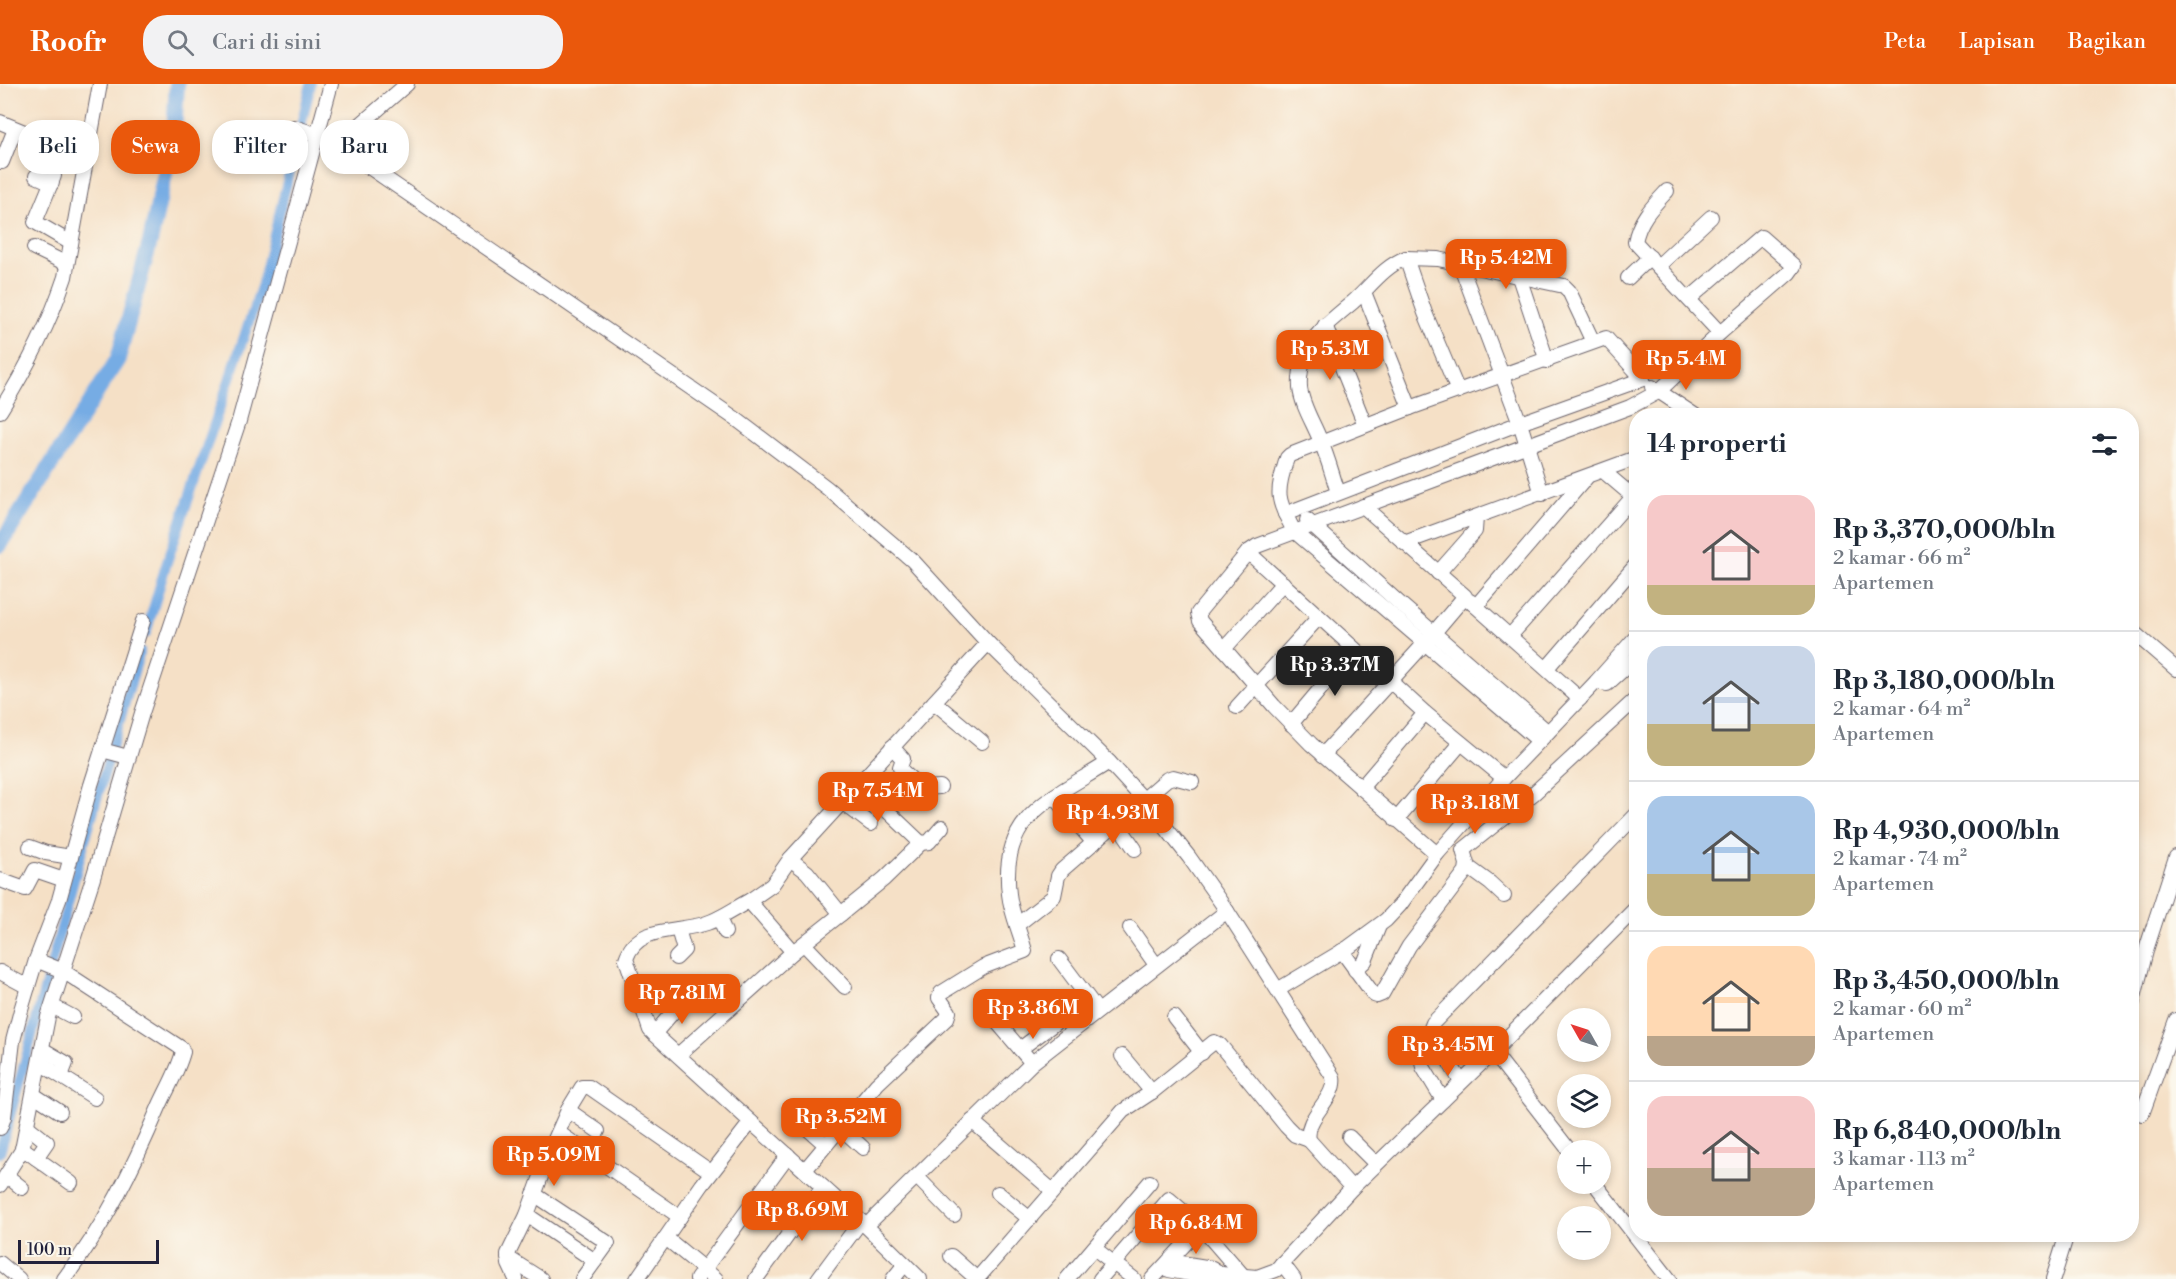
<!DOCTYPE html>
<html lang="id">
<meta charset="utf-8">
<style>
:root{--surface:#fff;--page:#f2f2f3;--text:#1f2937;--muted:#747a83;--line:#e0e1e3;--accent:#ea580c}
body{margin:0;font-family:"Libre Bodoni",serif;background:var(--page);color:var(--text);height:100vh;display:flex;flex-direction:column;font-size:22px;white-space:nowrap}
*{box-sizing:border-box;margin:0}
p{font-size:20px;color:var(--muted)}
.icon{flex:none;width:33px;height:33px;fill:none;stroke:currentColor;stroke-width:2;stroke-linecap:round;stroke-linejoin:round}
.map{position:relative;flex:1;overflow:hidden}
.details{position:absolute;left:1629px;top:324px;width:510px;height:834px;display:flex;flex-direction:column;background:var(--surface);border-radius:24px;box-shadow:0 3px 9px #0003}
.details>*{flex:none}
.guide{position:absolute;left:18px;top:36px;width:570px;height:54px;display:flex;gap:12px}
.needle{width:39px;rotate:309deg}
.controls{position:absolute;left:1557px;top:924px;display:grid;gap:12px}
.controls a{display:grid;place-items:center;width:54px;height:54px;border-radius:50%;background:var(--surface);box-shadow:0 3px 9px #0003;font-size:30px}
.scale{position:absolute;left:18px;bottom:15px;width:141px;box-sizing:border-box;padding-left:6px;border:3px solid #22223b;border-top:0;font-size:16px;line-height:21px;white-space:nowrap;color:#22223b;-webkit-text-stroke:4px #fbf7ec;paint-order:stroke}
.price{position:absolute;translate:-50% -51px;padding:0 14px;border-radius:12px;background:var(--accent);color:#fff;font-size:20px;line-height:39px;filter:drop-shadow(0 2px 3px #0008)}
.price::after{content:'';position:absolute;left:50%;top:36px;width:18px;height:14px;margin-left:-9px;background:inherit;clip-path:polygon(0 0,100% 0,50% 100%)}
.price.active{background:#222;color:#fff}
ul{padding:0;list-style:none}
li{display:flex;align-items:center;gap:18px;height:150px;padding:0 18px}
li+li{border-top:2px solid var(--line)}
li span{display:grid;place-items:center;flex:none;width:168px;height:120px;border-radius:18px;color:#555}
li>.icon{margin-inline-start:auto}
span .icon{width:72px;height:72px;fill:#fffc;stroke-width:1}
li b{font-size:26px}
h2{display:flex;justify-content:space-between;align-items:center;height:72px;padding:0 18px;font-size:26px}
.pill{padding:0 21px;border-radius:24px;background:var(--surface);box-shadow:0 3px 9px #0003;font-size:21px;line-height:54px}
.pill.active{background:var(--accent);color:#fff}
header{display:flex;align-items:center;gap:36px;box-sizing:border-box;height:84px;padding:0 30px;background:var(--accent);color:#fff}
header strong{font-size:28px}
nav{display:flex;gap:33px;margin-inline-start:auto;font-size:21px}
.search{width:420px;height:54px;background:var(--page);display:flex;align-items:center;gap:15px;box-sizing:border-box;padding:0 21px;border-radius:24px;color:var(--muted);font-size:22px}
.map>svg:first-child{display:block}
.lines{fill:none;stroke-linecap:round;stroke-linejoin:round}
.canal{stroke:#76ace4;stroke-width:10}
.river{stroke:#76ace4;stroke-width:16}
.minor-casing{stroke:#6c646c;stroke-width:16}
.minor{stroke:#fff;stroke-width:14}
</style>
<header>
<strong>Roofr</strong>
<div class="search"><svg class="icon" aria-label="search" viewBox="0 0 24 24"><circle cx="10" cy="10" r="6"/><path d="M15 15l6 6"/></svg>Cari di sini</div>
<nav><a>Peta</a><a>Lapisan</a><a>Bagikan</a></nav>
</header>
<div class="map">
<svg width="2176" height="1195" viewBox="0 0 2176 1195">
<rect width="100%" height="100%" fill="#fbf7ec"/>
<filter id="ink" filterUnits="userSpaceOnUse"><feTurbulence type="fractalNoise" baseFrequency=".0167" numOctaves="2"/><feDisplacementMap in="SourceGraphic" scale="12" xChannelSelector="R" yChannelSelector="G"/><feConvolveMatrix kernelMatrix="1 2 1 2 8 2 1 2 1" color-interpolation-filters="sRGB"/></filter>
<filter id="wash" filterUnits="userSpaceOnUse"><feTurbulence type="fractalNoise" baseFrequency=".008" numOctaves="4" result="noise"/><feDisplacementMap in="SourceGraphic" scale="24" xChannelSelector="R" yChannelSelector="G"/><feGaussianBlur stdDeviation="1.35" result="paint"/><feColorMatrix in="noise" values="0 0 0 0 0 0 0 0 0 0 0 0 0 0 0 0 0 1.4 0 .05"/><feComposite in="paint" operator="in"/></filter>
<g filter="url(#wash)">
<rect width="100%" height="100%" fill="#f5e0c6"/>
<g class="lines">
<g class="canal">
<path d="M146,549L165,484L262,200L311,0"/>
<path d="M0,1069L83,763L140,567"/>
</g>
<path class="river" d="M0,461L118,275L150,158L174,48L177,0"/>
</g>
</g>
<g filter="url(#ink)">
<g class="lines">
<g class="minor-casing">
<g id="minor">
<path d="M0,38L87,74"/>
<path d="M294,43L318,51L337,61L736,335L827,404L913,477L988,559L1109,678L1144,716L1189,773L1227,827L1333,993C1337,1015 1304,1032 1309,1056L1352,1104"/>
<path d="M337,61L407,0"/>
<path d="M2,78L15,45"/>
<path d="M36,92L52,99"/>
<path d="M54,92L35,138L71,159"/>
<path d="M1667,107C1652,123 1639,136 1635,158L1720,249"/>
<path d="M34,164L67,180"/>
<path d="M1406,174L1438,175L1564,202L1569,207L1593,258"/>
<path d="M1658,182L1711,133"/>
<path d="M1519,193L1547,277"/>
<path d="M1628,194L1650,173"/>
<path d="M1364,208L1410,324"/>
<path d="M1325,241L1365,341"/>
<path d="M1652,303L1696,332"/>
<path d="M0,327C27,284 49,241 65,193L100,0"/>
<path d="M1603,387L1636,415"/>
<path d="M1338,408C1332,391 1328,373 1320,356C1314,340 1302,322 1300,304C1299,291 1303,271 1310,260C1322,243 1337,231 1353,218C1370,203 1384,182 1406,174L1425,229L1458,307"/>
<path d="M1285,430L1520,339L1460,180"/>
<path d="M1307,436L1398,518L1548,648"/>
<path d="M1404,459L1636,374"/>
<path d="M1248,468L1425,629L1504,694"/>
<path d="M1438,489L1475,447L1476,433"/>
<path d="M1470,517L1580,615"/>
<path d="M1476,522L1586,394"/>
<path d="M2132,547L2176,585"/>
<path d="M1510,552L1633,413"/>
<path d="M1224,565L1283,499"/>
<path d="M1547,584L1636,481"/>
<path d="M1596,598L1607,600L1636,574"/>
<path d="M934,618L982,658"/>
<path d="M1237,623L1319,533"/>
<path d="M1291,640L1354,565"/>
<path d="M1539,657L1294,447C1276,414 1276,410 1287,374L1290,371L1410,324L1606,254L1643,295L1520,339L1542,410"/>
<path d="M892,663L903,675L900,683L902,687L921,704L940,703"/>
<path d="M102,666L128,673"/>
<path d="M1323,671L1426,558L1465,512L1363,422"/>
<path d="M858,699L921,759"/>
<path d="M1361,704L1425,629"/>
<path d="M1054,712L1094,759"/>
<path d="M842,718L871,740"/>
<path d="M1396,736L1461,659"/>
<path d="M1117,739L1135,765"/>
<path d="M30,763L46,769L71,773"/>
<path d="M1437,770L1311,660L1274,622L1200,537L1198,529L1248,468L1257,462L1630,323L1658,308L1720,249L1789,189L1794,182L1761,153L1689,215"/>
<path d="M790,775L772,801L749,817L793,868"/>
<path d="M1468,783L1490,799L1504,812"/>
<path d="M0,796L25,805L35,786L64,796"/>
<path d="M749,817C735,824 722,834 707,839C679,849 637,840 626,875L650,946L751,1038"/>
<path d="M841,830L884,795L921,759L929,758L942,743"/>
<path d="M719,834L725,848"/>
<path d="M1017,841L1054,812L1058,792L1062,786L1167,695L1173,693L1192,698"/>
<path d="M1130,844L1156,881"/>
<path d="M804,860L845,903"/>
<path d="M1342,867L1374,911L1377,912L1382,910L1409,862L1466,787L1467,780L1463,766L1533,710L1636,615"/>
<path d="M676,874L684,866L678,845"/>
<path d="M1059,875L1098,927"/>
<path d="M36,876L63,887L181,964L183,968C178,987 167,1005 159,1023C133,1084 104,1143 64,1195"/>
<path d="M1355,886L1365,877L1379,842"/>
<path d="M0,888L28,903"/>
<path d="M1279,905L1349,863L1386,836L1400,821L1437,770L1504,694L1596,598L1636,553"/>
<path d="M2132,921L2147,863L2176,773"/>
<path d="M52,922L73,933"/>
<path d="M1174,933L1202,969"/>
<path d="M997,938L1032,979"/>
<path d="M654,950L687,912"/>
<path d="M1438,960L1422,977L1423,983L1443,1016"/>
<path d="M42,965L66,979L61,992"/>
<path d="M1020,965L1055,939"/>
<path d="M1493,968L1569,1066"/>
<path d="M678,971L793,868L841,830L807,788L790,775L988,559"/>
<path d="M1122,972L1152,1008"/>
<path d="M40,979L95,1014"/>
<path d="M1461,998L1432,948L1431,944L1433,939L1636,731"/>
<path d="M34,1011L60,1028"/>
<path d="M568,1026L598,1047"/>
<path d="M791,1030L825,1060"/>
<path d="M2142,1030L2176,936"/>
<path d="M972,1037L1053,1107"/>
<path d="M28,1043L47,1058L36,1074"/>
<path d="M840,1043L863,1064"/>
<path d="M0,1044L4,1033L13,957L21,926L36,876L59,816L91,701L143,537"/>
<path d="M559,1049L680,1133"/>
<path d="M1349,1053L1376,1080"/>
<path d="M22,1064L71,1099"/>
<path d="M805,1086L877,1000L947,934L949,928L939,914L941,909L983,883L1025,867C1020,848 1011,829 1009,810C999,730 1054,714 1109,678"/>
<path d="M7,1092L22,1104"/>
<path d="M917,1093L954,1131"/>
<path d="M1595,1100L1669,1195"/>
<path d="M0,1101L22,1066L48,933L93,794L142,629L239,337L331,0"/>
<path d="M998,1109L1030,1135"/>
<path d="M534,1110L608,1159L582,1195"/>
<path d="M527,1131L595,1177"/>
<path d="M866,1142L1032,979L1227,827"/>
<path d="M666,1154L716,1195"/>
<path d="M1094,1164L1134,1195"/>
<path d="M951,1172L977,1195"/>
<path d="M508,1174L541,1195"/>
<path d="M1169,1177L1212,1184L1221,1190L1257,1193L1276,1186L1352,1104L1493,968L1636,824"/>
<path d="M0,1179L19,1195"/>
<path d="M1282,1179L1294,1195"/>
<path d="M1169,1186L1211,1194L1221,1190"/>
<path d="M516,1195L509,1180L508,1170L527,1131L552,1062L568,1026L582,1003H589L711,1088"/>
<path d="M637,1195L702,1101L751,1038L866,1142L920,1195"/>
<path d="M697,1195L788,1071"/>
<path d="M756,1195L823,1103"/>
<path d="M818,1195L861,1137"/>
<path d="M893,1195L905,1180"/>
<path d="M977,1195L1123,1027L1152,1008L1214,958L1220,961L1286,1042L1295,1051L1309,1056"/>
<path d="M1067,1195L1150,1098"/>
<path d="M1100,1195L1169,1115L1201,1143L1246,1195"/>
<path d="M1152,1195L1201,1143"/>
<path d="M2053,1195L2067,1150"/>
</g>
</g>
<use href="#minor" class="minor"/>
</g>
</g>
</svg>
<div class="controls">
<a><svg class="needle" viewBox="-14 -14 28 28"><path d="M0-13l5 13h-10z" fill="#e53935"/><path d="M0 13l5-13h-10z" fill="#747a83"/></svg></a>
<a><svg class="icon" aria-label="layers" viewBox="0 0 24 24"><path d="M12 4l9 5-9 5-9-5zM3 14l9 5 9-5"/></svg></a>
<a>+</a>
<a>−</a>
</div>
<div class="scale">100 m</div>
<b class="price" style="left:1506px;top:206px">Rp 5.42M</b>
<b class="price" style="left:1330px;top:297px">Rp 5.3M</b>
<b class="price" style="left:1686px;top:307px">Rp 5.4M</b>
<b class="price active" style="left:1335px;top:613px">Rp 3.37M</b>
<b class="price" style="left:878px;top:739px">Rp 7.54M</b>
<b class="price" style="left:1475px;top:751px">Rp 3.18M</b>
<b class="price" style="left:1113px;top:761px">Rp 4.93M</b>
<b class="price" style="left:682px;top:941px">Rp 7.81M</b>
<b class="price" style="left:1033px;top:956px">Rp 3.86M</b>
<b class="price" style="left:1448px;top:993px">Rp 3.45M</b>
<b class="price" style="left:841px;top:1065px">Rp 3.52M</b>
<b class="price" style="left:554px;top:1103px">Rp 5.09M</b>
<b class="price" style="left:802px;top:1158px">Rp 8.69M</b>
<b class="price" style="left:1196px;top:1171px">Rp 6.84M</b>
<div class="guide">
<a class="pill">Beli</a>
<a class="pill active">Sewa</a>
<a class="pill">Filter</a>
<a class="pill">Baru</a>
</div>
<section class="details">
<h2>14 properti<svg class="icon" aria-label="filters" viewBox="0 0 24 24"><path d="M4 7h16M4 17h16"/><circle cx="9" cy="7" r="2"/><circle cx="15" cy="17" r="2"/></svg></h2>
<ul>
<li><span style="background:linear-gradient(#f6c9c9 75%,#c2b280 0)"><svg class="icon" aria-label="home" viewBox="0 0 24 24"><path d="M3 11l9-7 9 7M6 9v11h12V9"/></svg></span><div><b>Rp 3,370,000/bln</b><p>2 kamar · 66 m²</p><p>Apartemen</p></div></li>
<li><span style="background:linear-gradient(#c9d6e8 65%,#c2b280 0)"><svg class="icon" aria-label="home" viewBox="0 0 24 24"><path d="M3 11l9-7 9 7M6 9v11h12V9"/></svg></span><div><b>Rp 3,180,000/bln</b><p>2 kamar · 64 m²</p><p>Apartemen</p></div></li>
<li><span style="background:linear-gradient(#a9c7e8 65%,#c2b280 0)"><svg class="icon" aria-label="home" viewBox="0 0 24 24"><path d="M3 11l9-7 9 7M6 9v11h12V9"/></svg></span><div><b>Rp 4,930,000/bln</b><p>2 kamar · 74 m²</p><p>Apartemen</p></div></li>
<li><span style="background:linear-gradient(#ffd9b3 75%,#b9a48a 0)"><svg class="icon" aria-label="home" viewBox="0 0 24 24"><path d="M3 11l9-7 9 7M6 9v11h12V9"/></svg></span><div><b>Rp 3,450,000/bln</b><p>2 kamar · 60 m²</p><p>Apartemen</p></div></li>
<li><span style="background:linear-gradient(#f6c9c9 60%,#b9a48a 0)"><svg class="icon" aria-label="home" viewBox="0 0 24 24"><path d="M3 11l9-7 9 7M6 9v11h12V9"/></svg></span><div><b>Rp 6,840,000/bln</b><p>3 kamar · 113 m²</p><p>Apartemen</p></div></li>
</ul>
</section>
</div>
